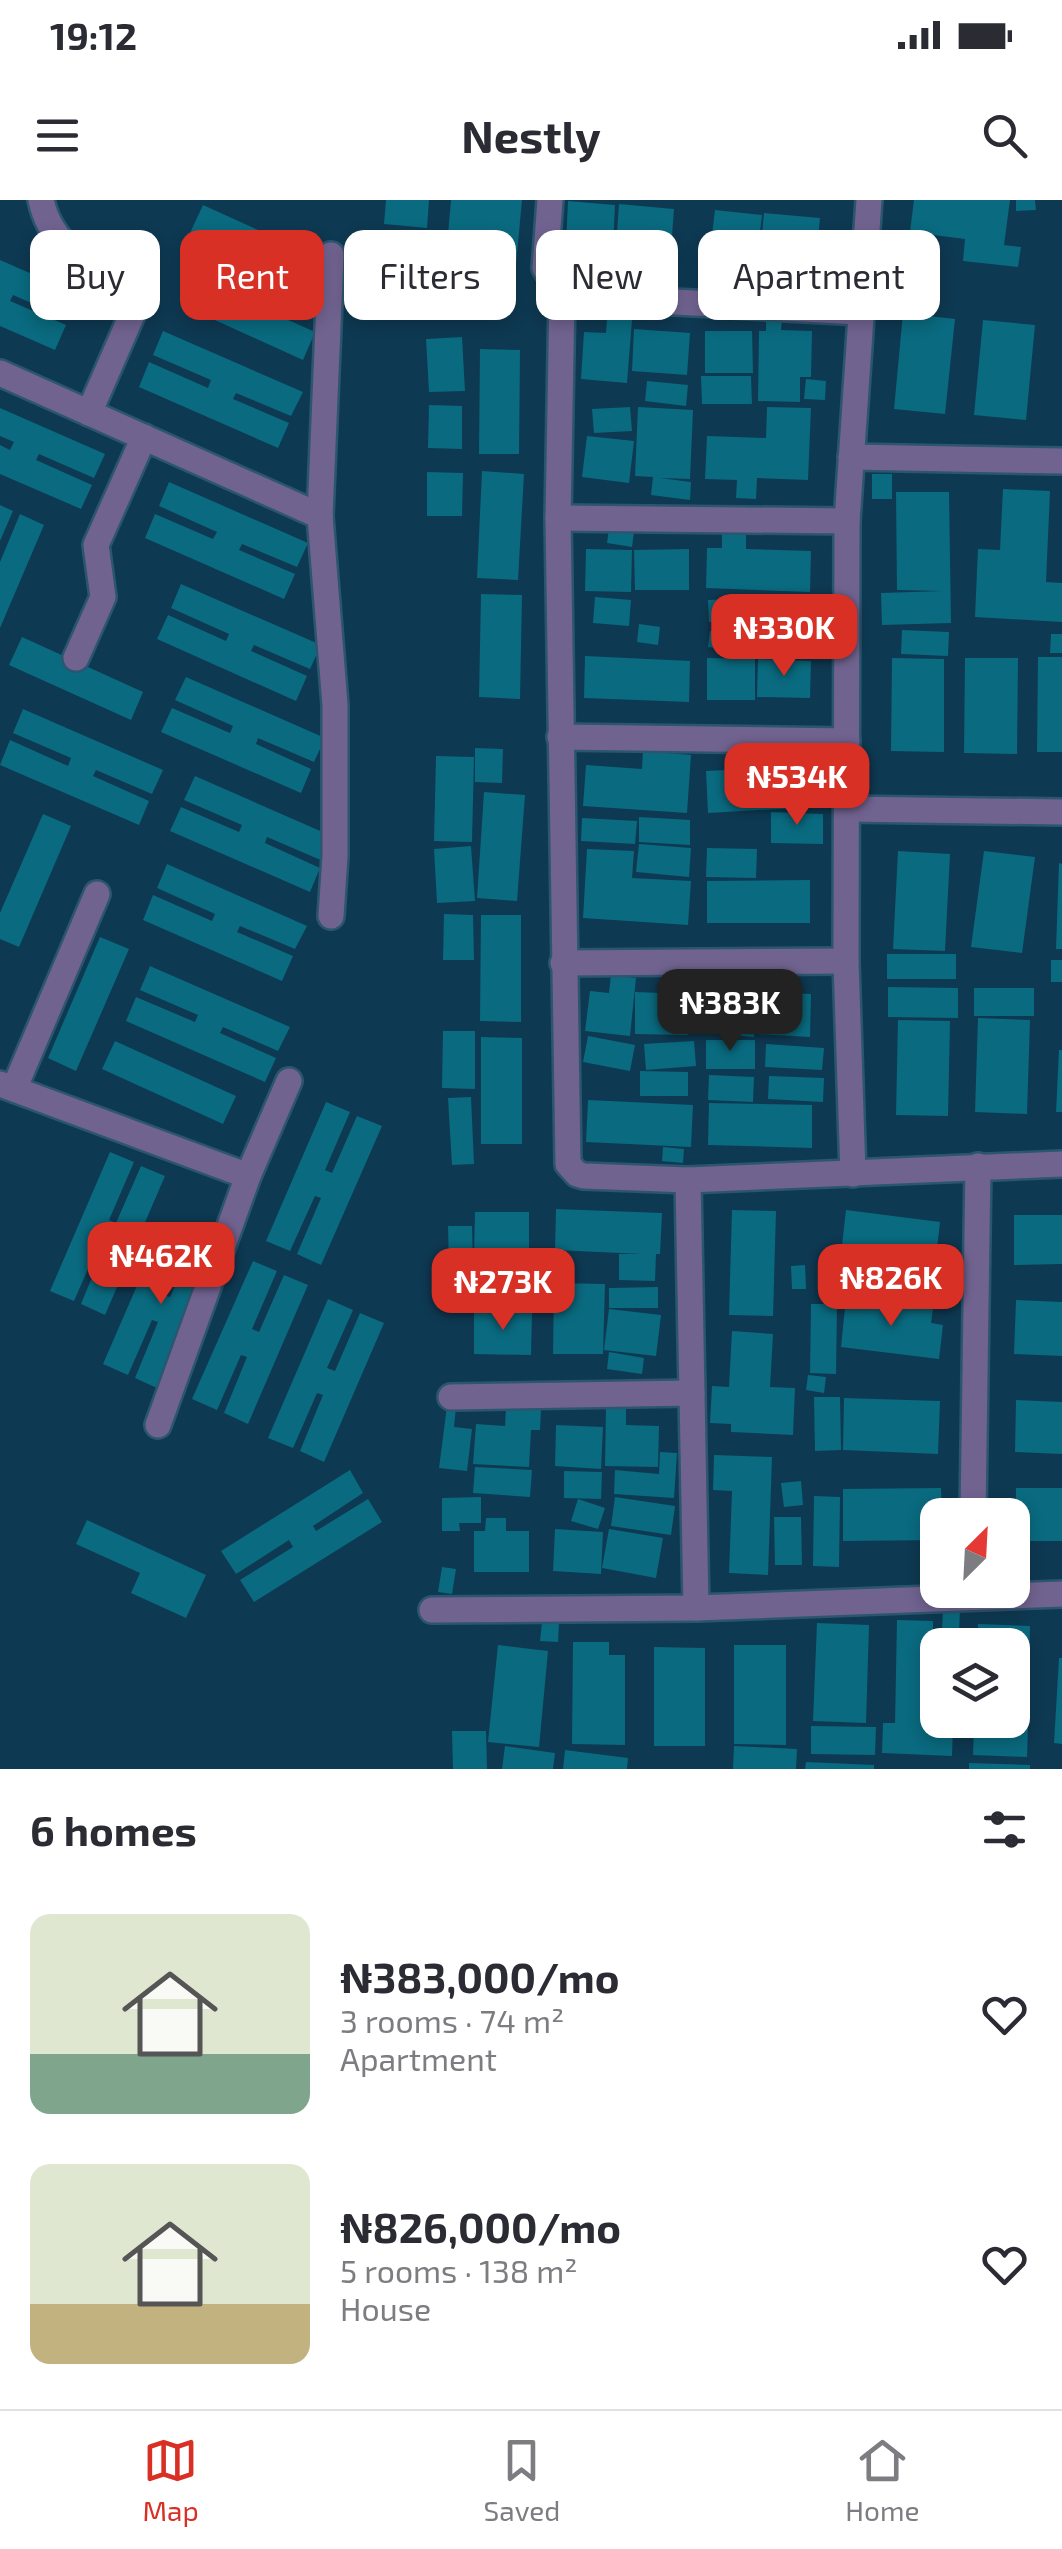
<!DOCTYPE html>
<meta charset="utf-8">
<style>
:root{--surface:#fff;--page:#f7f7f7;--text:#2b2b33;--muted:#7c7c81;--line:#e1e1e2;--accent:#d93025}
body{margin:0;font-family:"Exo 2",sans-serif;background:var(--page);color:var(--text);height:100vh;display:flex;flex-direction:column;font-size:38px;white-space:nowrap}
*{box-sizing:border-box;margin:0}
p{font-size:32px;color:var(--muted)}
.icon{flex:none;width:55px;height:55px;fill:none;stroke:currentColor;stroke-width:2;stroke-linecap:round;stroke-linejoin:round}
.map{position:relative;height:1569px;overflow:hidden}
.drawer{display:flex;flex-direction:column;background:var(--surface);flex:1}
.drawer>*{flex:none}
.guide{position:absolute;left:30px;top:30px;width:1002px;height:90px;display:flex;gap:20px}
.needle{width:65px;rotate:24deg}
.buttons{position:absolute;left:920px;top:1298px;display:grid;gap:20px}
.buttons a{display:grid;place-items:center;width:110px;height:110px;border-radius:20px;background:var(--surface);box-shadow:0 5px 15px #0003;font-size:50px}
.price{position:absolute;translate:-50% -85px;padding:0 22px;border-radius:20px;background:var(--accent);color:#fff;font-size:32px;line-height:65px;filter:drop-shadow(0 2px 5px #0008)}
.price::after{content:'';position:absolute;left:50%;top:60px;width:30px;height:22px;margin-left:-15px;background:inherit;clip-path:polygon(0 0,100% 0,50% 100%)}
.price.active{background:#222;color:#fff}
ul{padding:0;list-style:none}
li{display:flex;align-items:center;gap:30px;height:250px;padding:0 30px}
li span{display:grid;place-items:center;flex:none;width:280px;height:200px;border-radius:20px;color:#555}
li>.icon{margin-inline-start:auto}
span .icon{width:120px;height:120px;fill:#fffc;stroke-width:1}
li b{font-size:42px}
h2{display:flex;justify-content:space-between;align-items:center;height:120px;padding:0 30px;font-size:42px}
.chip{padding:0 35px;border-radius:20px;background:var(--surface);box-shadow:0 5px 15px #0003;font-size:35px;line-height:90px}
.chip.active{background:var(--accent);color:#fff}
.status{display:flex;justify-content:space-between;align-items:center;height:70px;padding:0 50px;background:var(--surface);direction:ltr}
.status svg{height:28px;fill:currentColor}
header{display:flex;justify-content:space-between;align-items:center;height:130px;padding:0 30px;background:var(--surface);font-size:45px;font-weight:700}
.tab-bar{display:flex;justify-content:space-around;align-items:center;height:140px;border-top:2px solid var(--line);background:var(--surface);font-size:28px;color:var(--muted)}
.tab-bar a{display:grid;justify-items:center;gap:5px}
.tab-bar .active{color:var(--accent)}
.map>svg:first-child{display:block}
.building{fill:#0a6a7f}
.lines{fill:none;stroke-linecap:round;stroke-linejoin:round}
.minor-casing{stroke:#2c566f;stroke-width:30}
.minor{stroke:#716390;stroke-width:25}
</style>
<div class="status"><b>19:12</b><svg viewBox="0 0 49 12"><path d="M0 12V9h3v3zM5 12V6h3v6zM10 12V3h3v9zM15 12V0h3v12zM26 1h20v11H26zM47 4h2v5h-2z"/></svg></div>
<header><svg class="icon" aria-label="menu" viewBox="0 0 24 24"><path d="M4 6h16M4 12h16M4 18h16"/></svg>Nestly<svg class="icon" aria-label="search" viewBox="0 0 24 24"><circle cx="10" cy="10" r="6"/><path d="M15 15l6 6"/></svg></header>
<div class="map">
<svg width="1062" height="1569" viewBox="0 0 1062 1569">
<rect width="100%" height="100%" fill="#0e3952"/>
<g class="building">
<path d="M386,0H429L427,28L384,24Z"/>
<path d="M451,0H522L515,76L445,70Z"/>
<path d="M914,0H1010L1004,45L1021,47L1018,67L963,61L965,39L910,32Z"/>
<path d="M1016,0H1035L1036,10L1016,11Z"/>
<path d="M568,1L615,5L613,47L566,44Z"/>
<path d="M619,4L674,9L671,50L616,46Z"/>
<path d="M203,5L324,60L312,88L190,33Z"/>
<path d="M715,10L762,15L757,57L710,51Z"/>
<path d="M764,13L820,18L816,60L760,55Z"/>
<path d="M765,59L783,63L779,77L762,73Z"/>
<path d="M0,60L80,95L68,119L13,95L10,101L66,125L55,150L0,126Z"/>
<path d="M248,62L273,74L269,81L244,70Z"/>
<path d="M194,78L315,132L303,160L182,105Z"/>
<path d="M903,113L955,119L945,214L894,209Z"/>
<path d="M607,118L632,120L627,183L581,179L584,132L606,133Z"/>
<path d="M766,119H782L781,130L812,131L811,177H800V202L758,201L759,131H766Z"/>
<path d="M983,120L1035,125L1026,220L974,215Z"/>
<path d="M634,129L690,133L687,175L632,171Z"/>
<path d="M163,131L303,192L291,216L236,193L233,199L289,223L278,248L139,187L149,162L208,188L211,180L153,155Z"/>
<path d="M705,131H752L753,173H705Z"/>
<path d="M462,137L465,191L429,192L426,139Z"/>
<path d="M480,149L520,150L519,254H479Z"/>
<path d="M701,176H751L752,204H702Z"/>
<path d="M806,179L826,181L825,200L804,199Z"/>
<path d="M647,181L688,185L686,206L645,201Z"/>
<path d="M429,205L462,206V249L428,248Z"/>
<path d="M630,207L632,231L594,233L592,209Z"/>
<path d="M638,207L693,210L690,279L660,278L691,282L690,300L651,295L653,277L635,276Z"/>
<path d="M767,207L811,208L808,280L757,278L756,299L736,298L737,280L705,279L707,236L766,238Z"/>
<path d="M0,208L105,254L94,278L39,254L36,260L92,285L81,309L0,274V245L10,250L14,242L0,236Z"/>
<path d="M587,236L634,241L629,283L582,277Z"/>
<path d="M482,271L524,274L518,380L477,378Z"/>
<path d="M427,272L463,273L462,316H427Z"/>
<rect x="872" y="274" width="20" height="25"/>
<path d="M169,282L308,343L297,367L242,344L239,350L295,374L284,399L145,338L155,314L213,339L217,332L159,306Z"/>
<path d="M1003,289L1050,291L1046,382L1062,383V422L975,417L978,349L1000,350Z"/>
<path d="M896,292H949L951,423L882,425L881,393L943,391L897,390Z"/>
<path d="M0,305L13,311L0,341Z"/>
<path d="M20,314L44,325L0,428V362Z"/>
<path d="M609,328L634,332L632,347L607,343Z"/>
<path d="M722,330L746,331V349L811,351L810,392L706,388L707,348H722Z"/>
<path d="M586,349L632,350L631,392L585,391Z"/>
<path d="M689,349V390H635L634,350Z"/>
<path d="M181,384L321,445L310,469L254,445L251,451L307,476L296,501L157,439L168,415L226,441L229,434L171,408Z"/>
<path d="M481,394L522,395L520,499L479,497Z"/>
<path d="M595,397L631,400L629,426L593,423Z"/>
<path d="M756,398L757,420L709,422L708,400Z"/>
<path d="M778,408L824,412L822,427L777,423Z"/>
<path d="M639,424L660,427L658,445L637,442Z"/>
<path d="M902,430L949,432L948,456L901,454Z"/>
<path d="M710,431L750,436L748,452L708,447Z"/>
<path d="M1051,434H1062V453H1050Z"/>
<path d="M22,437L143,492L131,520L9,465Z"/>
<path d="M585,456L690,461L689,502L584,498Z"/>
<path d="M1038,457H1062V552H1037Z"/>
<path d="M707,458L755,459V500H707Z"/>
<path d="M892,458L944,459V552L891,551Z"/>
<path d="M965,458H1018L1017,554L964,553Z"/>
<path d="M758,459L811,461L810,498L757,497Z"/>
<path d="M186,477L325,538L314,562L258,538L256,544L311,569L301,593L161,532L172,508L230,533L233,526L175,500Z"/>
<path d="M23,509L163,570L152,594L96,570L93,576L149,601L139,625L0,565L10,540L68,566L71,558L13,533Z"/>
<path d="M475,548L503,549L502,583L475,582Z"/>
<path d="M643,551L691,555L687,613L583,606L586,565L642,569Z"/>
<path d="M436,556L474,557L472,642L434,641Z"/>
<path d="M812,566L814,607L708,613L706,571Z"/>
<path d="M195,576L334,637L323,661L267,637L265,643L320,668L310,692L170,631L181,607L239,632L242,625L184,600Z"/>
<path d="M484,592L525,595L517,701L477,698Z"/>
<path d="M771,612L823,614V644L771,643Z"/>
<path d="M43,614L71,626L19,747L0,739V713Z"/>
<path d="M639,617L690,620V645L639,642Z"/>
<path d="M582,618L637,621L635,644L581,641Z"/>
<path d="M639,644L691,648L689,677L636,672Z"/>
<path d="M471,646L475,701L437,703L434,649Z"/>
<path d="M707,648L757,649L756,678L706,677Z"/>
<path d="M587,649L634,651L632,678L691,681L688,725L583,718Z"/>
<path d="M898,651L950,654L945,751L893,749Z"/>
<path d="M984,651L1035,657L1022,753L971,747Z"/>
<path d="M1059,663L1062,664V749H1056Z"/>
<path d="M167,664L307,726L295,749L240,726L237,732L293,756L282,781L143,720L153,695L212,721L215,714L157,688Z"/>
<path d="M810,680V723H707V681Z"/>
<path d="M444,714L473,715L474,760H443Z"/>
<path d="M481,715H521V822L480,821Z"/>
<path d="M100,737L129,749L76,871L48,858Z"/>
<rect x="887" y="754" width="69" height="25"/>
<rect x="1051" y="760" width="11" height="22"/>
<path d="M150,766L290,827L278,851L223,827L220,833L276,858L265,882L126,821L136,797L195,822L198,815L140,790Z"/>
<path d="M611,775L636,778L630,836L585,831L590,791L609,793Z"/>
<path d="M888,787L958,788V818L888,817Z"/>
<rect x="974" y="788" width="60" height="28"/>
<path d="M635,792L688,794V835L635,834Z"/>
<path d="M708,792L756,795L754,837L706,833Z"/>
<path d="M758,792L811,794L810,837L757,834Z"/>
<path d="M978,818L1030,820L1027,914L975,912Z"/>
<path d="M898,820L950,821L948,916L896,915Z"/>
<path d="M443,831H475V889L442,888Z"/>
<path d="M588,836L635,845L630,871L583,862Z"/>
<path d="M481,837L522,838V944H481Z"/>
<rect x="706" y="840" width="49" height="29"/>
<path d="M115,841L236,896L223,924L102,869Z"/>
<path d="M694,841L696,866L646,870L644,844Z"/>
<path d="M766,844L824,848L822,870L765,867Z"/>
<path d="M1059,850H1062V912H1056Z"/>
<path d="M640,871L688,872V896H640Z"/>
<path d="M709,875L754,877L753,902L708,900Z"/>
<path d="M769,876L824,878L823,902L768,899Z"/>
<path d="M471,897L474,964L452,965L448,898Z"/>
<path d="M588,900L693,905L691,947L586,942Z"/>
<path d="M326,902L350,912L325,970L332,973L357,916L382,926L321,1065L297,1054L321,998L315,996L290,1051L266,1041Z"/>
<path d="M709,903L812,905V948L708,945Z"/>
<path d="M663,947L684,949L683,963L662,961Z"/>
<path d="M110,952L134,962L109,1020L116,1023L141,966L165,976L105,1115L81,1104L104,1048L98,1046L74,1101L50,1091Z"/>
<path d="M556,1009L662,1013L660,1054H656L655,1081L619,1080V1054H642L555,1050Z"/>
<path d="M732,1010L776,1011L773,1116L729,1115Z"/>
<path d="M846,1010L940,1022L934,1075L840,1063Z"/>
<path d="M475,1012H529V1055L474,1054Z"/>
<path d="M1014,1015H1062V1064L1014,1065Z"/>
<path d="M163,1026L188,1036L163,1095L170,1097L195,1040L219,1050L159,1189L135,1178L158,1122L152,1120L128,1175L103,1164Z"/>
<path d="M448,1026H472L473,1067H449Z"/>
<path d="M253,1061L277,1071L252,1129L259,1132L284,1075L308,1085L248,1224L224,1213L247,1157L241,1155L217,1210L192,1199Z"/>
<path d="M805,1065L806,1089H792L791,1066Z"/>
<path d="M554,1083L605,1084L603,1154H553Z"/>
<path d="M658,1087V1108H609V1088Z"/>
<path d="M846,1098L933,1108L931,1123L943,1125L939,1159L841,1147Z"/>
<path d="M328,1099L353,1110L327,1168L335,1171L360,1113L384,1123L324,1262L300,1251L323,1195L317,1193L293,1248L268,1238Z"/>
<path d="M1016,1100L1062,1102V1156L1014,1154Z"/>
<path d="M811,1104H837L836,1174L810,1173Z"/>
<path d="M609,1109L661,1115L656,1156L604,1150Z"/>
<path d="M474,1111L532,1112L531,1155L474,1154Z"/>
<path d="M732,1131L773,1134L770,1187L795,1188L793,1235L731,1232V1224L710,1223L712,1186L729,1187Z"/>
<path d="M609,1152L644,1158L642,1174L607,1169Z"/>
<path d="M808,1175L826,1177L824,1193L806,1190Z"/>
<path d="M814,1197H840L841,1250L815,1251Z"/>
<path d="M844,1198L940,1201L938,1254L843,1250Z"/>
<path d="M1016,1200L1062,1202V1254L1015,1252Z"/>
<path d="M447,1206L456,1207L454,1227L472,1229L467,1271L439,1268Z"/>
<path d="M606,1207L626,1208V1225L659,1226L658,1267L605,1266Z"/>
<path d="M506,1208L541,1210L540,1230H531L529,1267L473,1264L476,1224L505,1226Z"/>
<path d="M556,1225L603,1227L601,1269L555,1266Z"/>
<path d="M660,1252L677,1253L674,1298L614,1294L615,1270L659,1274Z"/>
<path d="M714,1255L772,1257L768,1375L729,1373L732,1291L713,1290Z"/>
<path d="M475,1267L532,1270L530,1297L473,1293Z"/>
<path d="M350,1270L363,1293L313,1326L316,1331L368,1299L382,1322L254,1402L240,1380L293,1347L289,1340L236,1374L221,1351Z"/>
<path d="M564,1271L602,1272L601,1299L564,1298Z"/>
<path d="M801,1281L803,1305L784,1307L781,1283Z"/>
<path d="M941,1288L942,1315H938V1340L843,1341V1289Z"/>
<path d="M1016,1288H1062V1341H1015Z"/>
<path d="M814,1296L840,1297L839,1367L813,1366Z"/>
<path d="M481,1297V1323H459L460,1331H442V1298Z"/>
<path d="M615,1297L675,1306L671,1335L611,1326Z"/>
<path d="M578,1299L605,1308L598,1329L571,1321Z"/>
<path d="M774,1317H801L802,1365H775Z"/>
<path d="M486,1318H506V1331H529V1372H474V1331H485Z"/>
<path d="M87,1320L206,1375L186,1418L131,1393L140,1373L76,1344Z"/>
<path d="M555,1329L603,1332L601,1374L553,1371Z"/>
<path d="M609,1329L663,1338L656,1378L602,1368Z"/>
<path d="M442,1367L456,1369L452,1394L438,1392Z"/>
<path d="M943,1410H960L959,1431L942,1430Z"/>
<path d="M897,1420L933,1421V1434H949V1445H938V1520H947V1524L923,1525L953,1526L952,1556L882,1553L883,1523H895Z"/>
<path d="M542,1422L559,1423L558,1442L540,1441Z"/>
<path d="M817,1423L869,1425L866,1523L813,1521Z"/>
<path d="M978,1424L1030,1426L1028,1523H1012V1445H978Z"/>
<path d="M573,1442H609V1455H625V1545L572,1544Z"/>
<path d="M498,1445L548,1451L539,1547L488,1542Z"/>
<path d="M734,1445H786V1545L734,1544Z"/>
<path d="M654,1447L705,1448V1546H654Z"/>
<path d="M1059,1458H1062V1544L1054,1543Z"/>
<path d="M974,1524L1028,1526L1027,1557L973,1555Z"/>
<path d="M811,1526L876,1527L875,1555L811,1554Z"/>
<path d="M452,1531H486L487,1569H453Z"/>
<path d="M505,1546L555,1553L553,1569H502Z"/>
<path d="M734,1546L797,1549L796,1569H733Z"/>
<path d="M565,1550L628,1558L627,1569H563Z"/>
<path d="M806,1562L874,1565V1569H805Z"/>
<path d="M969,1563L1030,1565V1569H969Z"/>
</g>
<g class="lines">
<g class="minor-casing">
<g id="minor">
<path d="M41,0C52,53 99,70 142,92L89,213"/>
<path d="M550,0L545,68L562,96L558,318L568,964L577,974L584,976L688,980L1062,964"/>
<path d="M331,55L320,316L335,505V656L331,716"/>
<path d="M562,96L860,112"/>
<path d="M0,173L320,316"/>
<path d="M851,257L1062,261"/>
<path d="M558,318L847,321"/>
<path d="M76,458L103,397L96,345L144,237"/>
<path d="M560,537L847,541"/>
<path d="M847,609L1062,612"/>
<path d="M563,763L846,761"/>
<path d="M0,884L248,976"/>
<path d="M14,889L97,694"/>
<path d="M853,974L846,761L847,321L869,0"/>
<path d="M688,980L696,1408"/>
<path d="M451,1197L692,1193"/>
<path d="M158,1225L248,976L289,881"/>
<path d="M973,1315L978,966"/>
<path d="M432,1410L696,1408L1062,1394"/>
</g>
</g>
<use href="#minor" class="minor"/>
</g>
</svg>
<div class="buttons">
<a><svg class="needle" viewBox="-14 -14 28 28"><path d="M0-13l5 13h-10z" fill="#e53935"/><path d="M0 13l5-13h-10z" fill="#7c7c81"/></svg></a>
<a><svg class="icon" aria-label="layers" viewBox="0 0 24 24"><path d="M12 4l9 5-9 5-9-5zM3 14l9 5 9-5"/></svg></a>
</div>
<b class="price" style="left:784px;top:479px">₦330K</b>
<b class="price" style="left:797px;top:628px">₦534K</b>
<b class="price active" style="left:730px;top:854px">₦383K</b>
<b class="price" style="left:161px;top:1107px">₦462K</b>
<b class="price" style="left:891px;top:1129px">₦826K</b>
<b class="price" style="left:503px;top:1133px">₦273K</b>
<div class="guide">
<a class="chip">Buy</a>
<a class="chip active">Rent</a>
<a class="chip">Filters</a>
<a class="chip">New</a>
<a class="chip">Apartment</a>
</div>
</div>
<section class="drawer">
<h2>6 homes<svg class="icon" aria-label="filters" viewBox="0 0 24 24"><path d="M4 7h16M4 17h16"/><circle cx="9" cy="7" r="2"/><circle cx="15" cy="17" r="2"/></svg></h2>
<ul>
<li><span style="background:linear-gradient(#dfe7d0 70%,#7fa58c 0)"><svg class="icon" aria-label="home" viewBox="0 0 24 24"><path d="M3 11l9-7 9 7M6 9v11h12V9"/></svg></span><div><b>₦383,000/mo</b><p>3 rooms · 74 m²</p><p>Apartment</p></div><svg class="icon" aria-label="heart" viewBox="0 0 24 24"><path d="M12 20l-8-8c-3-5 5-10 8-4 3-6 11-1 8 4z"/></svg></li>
<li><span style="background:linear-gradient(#dfe7d0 70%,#c2b280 0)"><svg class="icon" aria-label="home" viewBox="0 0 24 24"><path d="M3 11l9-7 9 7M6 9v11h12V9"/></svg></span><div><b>₦826,000/mo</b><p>5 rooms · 138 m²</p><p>House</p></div><svg class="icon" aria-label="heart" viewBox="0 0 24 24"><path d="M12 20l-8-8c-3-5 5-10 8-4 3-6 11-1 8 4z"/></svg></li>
</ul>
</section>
<nav class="tab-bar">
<a class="active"><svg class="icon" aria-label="map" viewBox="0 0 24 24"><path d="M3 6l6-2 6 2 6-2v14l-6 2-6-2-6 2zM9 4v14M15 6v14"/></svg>Map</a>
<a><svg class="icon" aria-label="saved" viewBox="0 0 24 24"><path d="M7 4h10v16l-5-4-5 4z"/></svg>Saved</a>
<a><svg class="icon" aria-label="home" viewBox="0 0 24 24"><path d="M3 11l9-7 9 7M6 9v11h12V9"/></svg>Home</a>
</nav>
